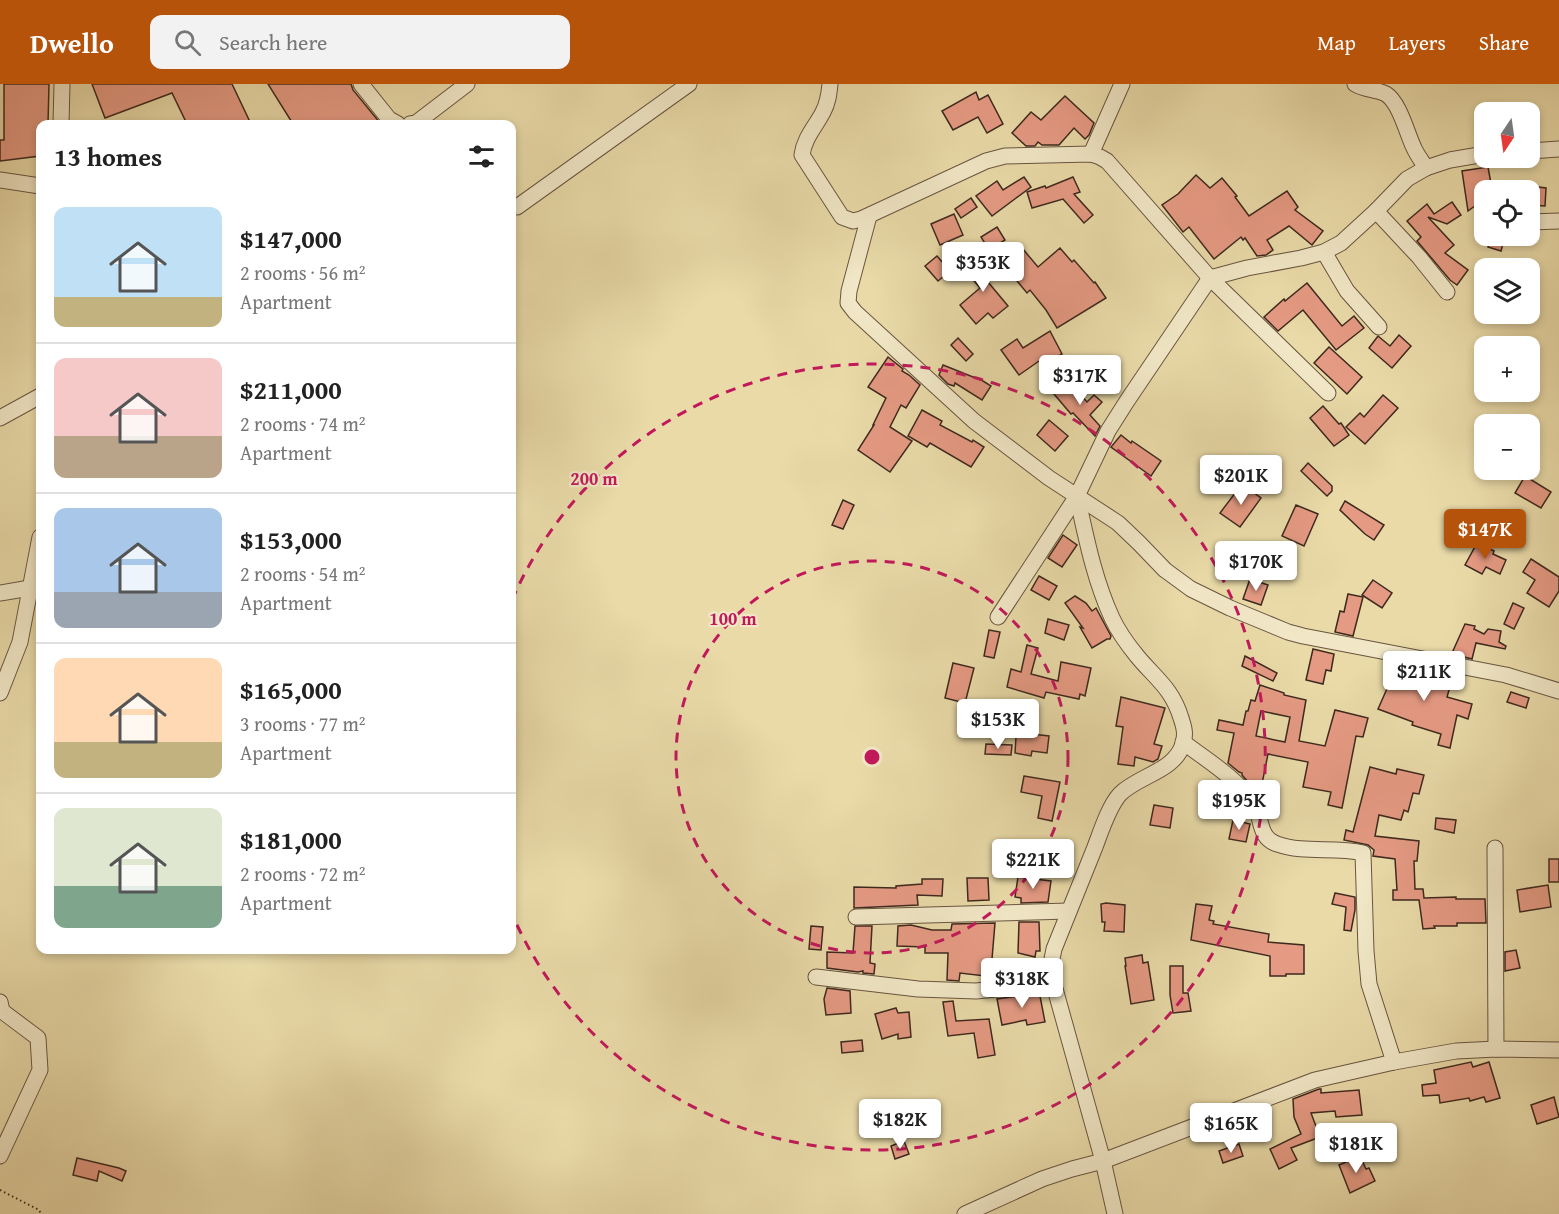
<!DOCTYPE html>
<meta charset="utf-8">
<style>
:root{--surface:#fff;--page:#f2f2f2;--text:#222;--muted:#767676;--line:#e0e0e0;--accent:#b45309}
body{margin:0;font-family:"Gentium Book Plus",serif;background:var(--page);color:var(--text);height:100vh;display:flex;flex-direction:column;font-size:22px;white-space:nowrap}
*{box-sizing:border-box;margin:0}
p{font-size:20px;color:var(--muted)}
.icon{flex:none;width:33px;height:33px;fill:none;stroke:currentColor;stroke-width:2;stroke-linecap:round;stroke-linejoin:round}
.map{position:relative;flex:1;overflow:hidden}
.side{position:absolute;left:36px;top:36px;width:480px;height:834px;display:flex;flex-direction:column;background:var(--surface);border-radius:12px;box-shadow:0 3px 9px #0003}
.side>*{flex:none}
.needle{width:39px;rotate:193deg}
.controls{position:absolute;left:1474px;top:18px;display:grid;gap:12px}
.controls a{display:grid;place-items:center;width:66px;height:66px;border-radius:12px;background:var(--surface);box-shadow:0 3px 9px #0003;font-size:30px}
.price{position:absolute;translate:-50% -51px;padding:0 14px;border-radius:6px;background:#fff;color:#222;font-size:20px;line-height:39px;filter:drop-shadow(0 2px 3px #0008)}
.price::after{content:'';position:absolute;left:50%;top:36px;width:18px;height:14px;margin-left:-9px;background:inherit;clip-path:polygon(0 0,100% 0,50% 100%)}
.price.current{background:var(--accent);color:#fff}
ul{padding:0;list-style:none}
li{display:flex;align-items:center;gap:18px;height:150px;padding:0 18px}
li+li{border-top:2px solid var(--line)}
li span{display:grid;place-items:center;flex:none;width:168px;height:120px;border-radius:12px;color:#555}
li>.icon{margin-inline-start:auto}
span .icon{width:72px;height:72px;fill:#fffc;stroke-width:1}
li b{font-size:26px}
h2{display:flex;justify-content:space-between;align-items:center;height:72px;padding:0 18px;font-size:26px}
header{display:flex;align-items:center;gap:36px;box-sizing:border-box;height:84px;padding:0 30px;background:var(--accent);color:#fff}
header strong{font-size:28px}
nav{display:flex;gap:33px;margin-inline-start:auto;font-size:21px}
.search{width:420px;height:54px;background:var(--page);display:flex;align-items:center;gap:15px;box-sizing:border-box;padding:0 21px;border-radius:12px;color:var(--muted);font-size:22px}
.map>svg:first-child{display:block}
.building{fill:#e59a83;stroke:#3e291e;stroke-width:1.5;fill-rule:evenodd}
.lines{fill:none;stroke-linecap:round;stroke-linejoin:round}
.minor-casing{stroke:#695540;stroke-width:17}
.path{stroke:#3e291e;stroke-width:2;stroke-dasharray:1.5 3;stroke-linecap:butt}
.minor{stroke:#f1e7c6;stroke-width:15}
.ring{fill:none;stroke:#c2185b;stroke-width:3;stroke-dasharray:10 8}
.centre{fill:#c2185b;stroke:#f1e7c6;stroke-width:3}
.ring-label{font-size:18px;text-anchor:middle;font-weight:bold;fill:#c2185b;stroke:#f1e7c6;stroke-width:4.5;stroke-linejoin:round;paint-order:stroke}
</style>
<header>
<strong>Dwello</strong>
<div class="search"><svg class="icon" aria-label="search" viewBox="0 0 24 24"><circle cx="10" cy="10" r="6"/><path d="M15 15l6 6"/></svg>Search here</div>
<nav><a>Map</a><a>Layers</a><a>Share</a></nav>
</header>
<div class="map">
<svg width="1559" height="1130" viewBox="0 0 1559 1130">
<rect width="100%" height="100%" fill="#e9daa8"/>
<filter id="stains"><feTurbulence type="fractalNoise" baseFrequency=".00333" numOctaves="4"/><feColorMatrix values="0 0 0 0 .2 0 0 0 0 .09 0 0 0 0 .02 0 0 0 .5 -.17"/></filter>
<radialGradient id="worn" r=".72"><stop offset=".6" stop-color="#630" stop-opacity="0"/><stop offset="1" stop-color="#630" stop-opacity=".3"/></radialGradient>
<g class="building">
<path d="M4,0H49L48,40H40V72L0,77V56H4Z"/>
<path d="M92,0H232L251,40H187L172,9L105,34Z"/>
<path d="M268,0H351L353,6L381,40H293Z"/>
<path d="M976,8L979,16L988,11L1003,40L987,49L978,33L953,46L942,27Z"/>
<path d="M1065,12L1094,39L1089,51L1085,55L1074,44L1059,61H1042L1038,58L1035,62H1026L1012,49L1031,28L1041,36Z"/>
<path d="M1488,83L1492,105L1482,106L1483,116L1468,127L1462,87Z"/>
<path d="M1196,91L1210,104L1222,94L1237,112L1235,113L1249,132L1287,107L1298,123L1295,126L1323,147L1312,161L1289,142L1267,156L1273,166L1266,171L1257,172L1245,154L1243,156L1241,153L1214,175L1189,143L1183,148L1162,121L1178,110Z"/>
<path d="M1024,93L1031,103L992,132L976,112L997,97L1003,106Z"/>
<path d="M1073,93L1080,108L1074,110L1093,131L1084,139L1063,115L1032,124L1027,108L1045,102L1046,104Z"/>
<path d="M1530,102L1546,104L1545,122L1530,121Z"/>
<path d="M971,114L977,123L961,134L955,125Z"/>
<path d="M1452,118L1461,131L1447,140L1428,133L1454,161L1445,169L1468,186L1457,201L1450,196L1417,157L1421,153L1407,137L1427,120L1434,130Z"/>
<path d="M954,130L963,151L940,161L931,140Z"/>
<path d="M997,143L1005,156L989,166L981,153Z"/>
<path d="M1491,152H1505L1501,167L1488,163Z"/>
<path d="M1022,164L1038,183L1060,164L1072,178L1074,176L1094,199L1095,198L1106,214L1057,244L1046,226L1030,206L1027,209L1003,180Z"/>
<path d="M979,170L996,190L988,198L1008,222L993,234L988,229L976,240L960,221L980,204L965,186Z"/>
<path d="M937,172L950,187L938,197L925,182Z"/>
<path d="M1307,199L1342,242L1354,232L1364,244L1336,266L1303,226L1278,247L1264,233L1284,215L1285,217Z"/>
<path d="M1050,247L1062,270L1045,280L1042,275L1019,291L1001,266L1017,255L1023,264Z"/>
<path d="M1399,251L1411,262L1392,284L1369,264L1378,252L1390,262Z"/>
<path d="M958,254L973,270L966,277L951,261Z"/>
<path d="M1329,263L1362,293L1347,310L1314,279Z"/>
<path d="M888,273L903,285L902,287L909,291L920,301L906,324L901,321L890,343L912,357L890,388L858,366L874,341H873L886,314L868,303Z"/>
<path d="M943,281L983,297L991,302L982,316L955,299L954,302L948,300L939,291Z"/>
<path d="M1070,298L1087,318L1094,311L1102,318L1090,331L1100,342L1095,352L1073,329L1071,330L1054,310Z"/>
<path d="M1383,311L1398,324L1365,360L1346,343L1360,329L1364,333Z"/>
<path d="M1323,322L1339,340L1341,339L1349,351L1334,362L1310,334Z"/>
<path d="M922,326L942,337L940,341L972,358L973,356L984,363L971,383L930,359L927,363L908,352Z"/>
<path d="M1049,336L1068,352L1055,367L1037,351Z"/>
<path d="M1121,351L1131,359L1132,357L1161,377L1151,392L1111,363Z"/>
<path d="M1308,379L1332,402V407L1327,412L1301,387Z"/>
<path d="M1525,392L1551,408L1541,424L1515,409Z"/>
<path d="M1242,400L1261,414L1240,443L1220,429Z"/>
<path d="M843,416L854,421L843,445L832,441Z"/>
<path d="M1345,417L1384,441L1374,456L1365,450L1340,426Z"/>
<path d="M1296,421L1318,430L1304,462L1282,452Z"/>
<path d="M1063,451L1077,461L1062,483L1048,474Z"/>
<path d="M1477,459L1494,467L1493,470L1506,476L1500,490L1486,483L1482,490L1465,481Z"/>
<path d="M1531,475L1559,493V507L1549,523L1527,509L1535,496L1523,488Z"/>
<path d="M1039,492L1057,502L1049,516L1031,506Z"/>
<path d="M1250,495L1268,501L1261,521L1243,515Z"/>
<path d="M1373,496L1392,509L1382,524L1362,511Z"/>
<path d="M1348,510L1363,513L1353,552L1335,548L1340,527L1344,528Z"/>
<path d="M1075,512L1086,519L1092,527L1096,524L1111,552L1110,555H1107L1092,564L1080,543L1083,544L1065,519Z"/>
<path d="M1513,519L1524,524L1514,545L1504,540Z"/>
<path d="M1048,535L1069,541L1064,556L1045,549Z"/>
<path d="M1465,540L1475,542L1474,545L1484,550L1488,545L1501,547L1499,558L1506,562L1505,565L1476,559L1472,575L1460,572L1452,569Z"/>
<path d="M989,546L1000,548L994,574L984,572Z"/>
<path d="M1027,561L1038,564L1031,590L1058,597L1061,578L1091,584L1085,612L1080,610L1079,615L1046,608L1044,614L1007,603L1011,585L1021,588Z"/>
<path d="M1313,565L1334,570L1331,587L1326,586L1323,600L1306,596Z"/>
<path d="M1245,572L1277,589L1273,597L1242,582Z"/>
<path d="M953,579L974,584L965,619L945,614Z"/>
<path d="M1398,580L1427,591V589L1452,596L1447,613L1472,620L1468,635L1457,631L1450,664L1438,661L1441,650L1412,641L1413,638L1378,625Z"/>
<path d="M1260,601L1284,609V611L1306,616L1299,657L1325,662L1335,626L1368,634L1363,653L1356,652L1342,724L1328,721L1331,708L1303,703L1308,678L1268,670L1262,700L1248,698L1242,691V689L1239,688L1228,679L1234,649L1217,646L1219,636L1243,641L1246,627H1248L1251,616L1255,617ZM1261,627L1290,633L1285,658L1256,652Z"/>
<path d="M1511,608L1529,614L1526,624L1507,618Z"/>
<path d="M1121,613L1165,624L1154,660L1162,662L1158,675L1153,678L1135,673L1134,682L1118,680L1123,643L1116,642Z"/>
<path d="M1023,649L1049,652L1047,669L1032,667L1031,672L1015,669L1016,653H1023Z"/>
<path d="M986,660L1012,661L1011,671L985,670Z"/>
<path d="M1370,683L1396,690L1397,685L1424,691L1419,710L1413,709L1408,728L1404,726L1401,736L1379,731L1375,752L1419,757L1417,777H1414L1415,805H1423L1424,814L1456,813V815H1485L1486,839H1457V842H1434L1435,844L1423,845L1419,816H1393V806H1397L1395,775L1373,772L1374,766L1368,761L1344,756L1346,746L1353,748Z"/>
<path d="M1024,692L1060,698L1052,737L1038,734L1042,712L1021,708Z"/>
<path d="M1154,721L1173,724L1170,744L1150,741Z"/>
<path d="M1436,734L1456,736L1454,749L1435,745Z"/>
<path d="M1233,736L1250,740L1246,758L1229,755Z"/>
<rect x="1549" y="775" width="10" height="23"/>
<path d="M1018,793L1051,797L1048,818L1021,819V814L1015,813Z"/>
<path d="M967,794H988L989,816L968,817Z"/>
<path d="M922,795H943L942,812L917,811L918,821L854,824V803L896,804V802L922,800Z"/>
<path d="M1548,801L1551,823L1520,828L1517,806Z"/>
<path d="M1335,809L1355,813V826L1351,847L1344,846L1346,823L1332,820Z"/>
<path d="M1106,819L1125,821L1124,848L1104,847L1105,838H1102L1101,820Z"/>
<path d="M1196,820L1212,822L1209,836L1214,837L1213,840L1269,850L1268,858L1304,861V890H1286V892H1270V872L1191,856Z"/>
<path d="M1019,838H1039L1040,867H1036L1035,873L1018,869Z"/>
<path d="M995,839L991,887H986L985,892L960,889L959,897L947,896L948,869H925V863L897,862L898,842L911,841L932,846H951L952,840Z"/>
<path d="M811,842L823,843L821,866L809,865Z"/>
<path d="M855,842H872L870,879L875,880L874,890L863,889V887L858,888L827,884V868L853,869Z"/>
<path d="M1516,866L1520,884L1505,887V868Z"/>
<path d="M1142,871L1143,879L1148,878L1154,916L1131,920L1125,882H1126L1125,874Z"/>
<path d="M1170,882H1183V909H1188L1191,927L1173,929L1170,911Z"/>
<path d="M827,904L850,907L851,929L826,931L824,915Z"/>
<path d="M1039,907L1045,938L1027,941L1026,936L1002,941L997,915L1018,912Z"/>
<path d="M953,917L956,937L989,935L995,971L978,974L974,949L948,952L943,918Z"/>
<path d="M896,924L898,929L909,928L911,953L898,955V950L882,955L875,930Z"/>
<path d="M862,956L863,967L842,969L841,958Z"/>
<path d="M1471,978L1473,983L1489,978L1500,1014L1486,1018L1484,1013L1470,1017L1469,1014L1440,1019L1439,1011L1423,1012L1422,1001L1436,999L1434,986Z"/>
<path d="M1319,1005H1321V1009L1359,1006L1362,1031L1336,1033L1335,1027L1311,1029L1320,1053L1291,1064L1297,1076L1279,1085L1270,1065L1301,1050L1294,1033L1293,1015Z"/>
<path d="M1554,1013L1559,1033L1537,1040L1531,1021Z"/>
<path d="M904,1057L909,1070L895,1075L891,1062Z"/>
<path d="M1239,1060L1243,1072L1223,1079L1219,1067Z"/>
<path d="M1360,1072L1366,1085L1369,1084L1375,1097L1350,1109L1339,1081Z"/>
<path d="M77,1074L119,1084L126,1087L122,1097L99,1087L97,1097L73,1091Z"/>
</g>
<g class="lines">
<g class="minor-casing">
<g id="minor">
<path d="M361,0L389,35L398,40"/>
<path d="M830,0C829,10 828,19 823,28C816,42 804,54 802,71L842,133L853,137L861,135L986,77L1005,72L1091,70L1100,73L1107,77L1210,194L1328,309"/>
<path d="M1355,0C1364,6 1377,5 1386,10C1400,19 1407,50 1414,64C1417,71 1422,77 1426,84"/>
<path d="M61,40L62,0"/>
<path d="M410,40L416,39L467,0"/>
<path d="M1530,67L1559,65"/>
<path d="M1091,70L1122,0"/>
<path d="M0,96L40,102"/>
<path d="M517,123L689,0"/>
<path d="M1376,127L1419,173L1447,208"/>
<path d="M869,132L849,207L848,219L855,228L974,337L1049,394L1118,439L1139,459L1165,486L1191,505L1230,524L1288,548L1303,552L1506,591L1559,607"/>
<path d="M1530,138L1559,137"/>
<path d="M1324,168L1347,207L1379,243"/>
<path d="M0,334L40,312"/>
<path d="M1077,412C1086,453 1094,495 1112,534C1118,547 1128,561 1137,572C1155,594 1172,604 1181,634C1184,643 1186,650 1183,660C1174,688 1139,691 1120,710C1109,722 1101,747 1095,763C1081,797 1068,831 1054,865L1051,880L1052,894L1103,1077L1115,1130"/>
<path d="M0,509L30,504"/>
<path d="M998,533L1077,412L1108,347L1127,317L1210,194L1247,184L1301,174L1324,168L1341,159L1376,127L1407,95L1426,84L1450,76L1485,70"/>
<path d="M0,609L20,558L40,453"/>
<path d="M1183,658C1208,677 1235,693 1253,718C1263,733 1257,753 1277,760C1305,770 1335,762 1363,769L1366,867L1369,900L1394,978"/>
<path d="M1495,764L1496,965"/>
<path d="M856,833L1069,827"/>
<path d="M816,893L918,905L976,907L1016,903L1052,894"/>
<path d="M0,918L2,927L38,954L40,986L0,1072"/>
<path d="M965,1130L1042,1095L1072,1085L1103,1077L1315,996L1394,978L1456,967L1496,965L1559,966"/>
</g>
</g>
<path class="path" d="M0,1106L39,1126L41,1130"/>
<use href="#minor" class="minor"/>
</g>
<g class="ring">
<circle cx="872" cy="673" r="196"/>
<path d="M512 516A393 393 0 1 1 512 830"/>
</g>
<circle cx="872" cy="673" r="9" class="centre"/>
<g class="ring-label">
<text x="594" y="401">200 m</text>
<text x="733" y="541">100 m</text>
</g>
<rect width="100%" height="100%" filter="url(#stains)"/>
<rect width="100%" height="100%" fill="url(#worn)"/>
</svg>
<div class="controls">
<a><svg class="needle" viewBox="-14 -14 28 28"><path d="M0-13l5 13h-10z" fill="#e53935"/><path d="M0 13l5-13h-10z" fill="#767676"/></svg></a>
<a><svg class="icon" aria-label="locate" viewBox="0 0 24 24"><circle cx="12" cy="12" r="6"/><path d="M12 2v4M12 18v4M2 12h4M18 12h4"/></svg></a>
<a><svg class="icon" aria-label="layers" viewBox="0 0 24 24"><path d="M12 4l9 5-9 5-9-5zM3 14l9 5 9-5"/></svg></a>
<a>+</a>
<a>−</a>
</div>
<b class="price" style="left:983px;top:209px">$353K</b>
<b class="price" style="left:1080px;top:322px">$317K</b>
<b class="price" style="left:1241px;top:422px">$201K</b>
<b class="price current" style="left:1485px;top:476px">$147K</b>
<b class="price" style="left:1256px;top:508px">$170K</b>
<b class="price" style="left:1424px;top:618px">$211K</b>
<b class="price" style="left:998px;top:666px">$153K</b>
<b class="price" style="left:1239px;top:747px">$195K</b>
<b class="price" style="left:1033px;top:806px">$221K</b>
<b class="price" style="left:1022px;top:925px">$318K</b>
<b class="price" style="left:900px;top:1066px">$182K</b>
<b class="price" style="left:1231px;top:1070px">$165K</b>
<b class="price" style="left:1356px;top:1090px">$181K</b>
<section class="side">
<h2>13 homes<svg class="icon" aria-label="filters" viewBox="0 0 24 24"><path d="M4 7h16M4 17h16"/><circle cx="9" cy="7" r="2"/><circle cx="15" cy="17" r="2"/></svg></h2>
<ul>
<li><span style="background:linear-gradient(#bfe0f5 75%,#c2b280 0)"><svg class="icon" aria-label="home" viewBox="0 0 24 24"><path d="M3 11l9-7 9 7M6 9v11h12V9"/></svg></span><div><b>$147,000</b><p>2 rooms · 56 m²</p><p>Apartment</p></div></li>
<li><span style="background:linear-gradient(#f6c9c9 65%,#b9a48a 0)"><svg class="icon" aria-label="home" viewBox="0 0 24 24"><path d="M3 11l9-7 9 7M6 9v11h12V9"/></svg></span><div><b>$211,000</b><p>2 rooms · 74 m²</p><p>Apartment</p></div></li>
<li><span style="background:linear-gradient(#a9c7e8 70%,#9aa5b1 0)"><svg class="icon" aria-label="home" viewBox="0 0 24 24"><path d="M3 11l9-7 9 7M6 9v11h12V9"/></svg></span><div><b>$153,000</b><p>2 rooms · 54 m²</p><p>Apartment</p></div></li>
<li><span style="background:linear-gradient(#ffd9b3 70%,#c2b280 0)"><svg class="icon" aria-label="home" viewBox="0 0 24 24"><path d="M3 11l9-7 9 7M6 9v11h12V9"/></svg></span><div><b>$165,000</b><p>3 rooms · 77 m²</p><p>Apartment</p></div></li>
<li><span style="background:linear-gradient(#dfe7d0 65%,#7fa58c 0)"><svg class="icon" aria-label="home" viewBox="0 0 24 24"><path d="M3 11l9-7 9 7M6 9v11h12V9"/></svg></span><div><b>$181,000</b><p>2 rooms · 72 m²</p><p>Apartment</p></div></li>
</ul>
</section>
</div>
